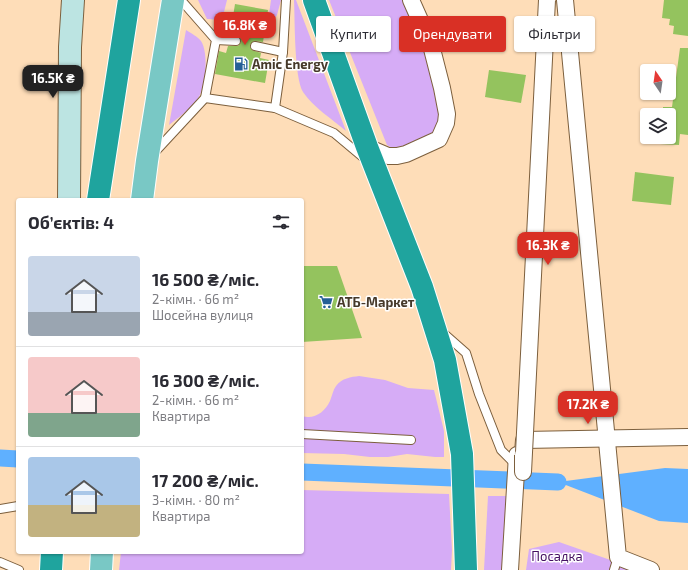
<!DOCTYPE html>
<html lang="uk">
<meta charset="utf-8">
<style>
:root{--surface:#fff;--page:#f7f7f7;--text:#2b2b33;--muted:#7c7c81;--line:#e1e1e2;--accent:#d93025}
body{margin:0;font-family:"Exo 2",sans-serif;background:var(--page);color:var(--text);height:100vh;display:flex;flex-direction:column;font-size:15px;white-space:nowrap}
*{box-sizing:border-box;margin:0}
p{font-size:13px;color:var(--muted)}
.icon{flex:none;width:22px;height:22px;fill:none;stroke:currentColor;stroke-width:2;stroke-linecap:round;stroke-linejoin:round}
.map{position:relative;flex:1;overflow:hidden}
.details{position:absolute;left:16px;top:198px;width:288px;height:356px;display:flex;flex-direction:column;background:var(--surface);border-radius:4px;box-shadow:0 1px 3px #0004}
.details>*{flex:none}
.hud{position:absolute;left:316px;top:16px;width:312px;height:36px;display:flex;gap:8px}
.needle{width:26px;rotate:347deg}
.controls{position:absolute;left:640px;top:64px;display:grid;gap:8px}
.controls a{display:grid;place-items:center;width:36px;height:36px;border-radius:4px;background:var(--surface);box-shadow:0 1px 3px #0004;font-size:20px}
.price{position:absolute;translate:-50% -34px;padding:0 9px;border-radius:8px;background:var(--accent);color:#fff;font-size:13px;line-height:26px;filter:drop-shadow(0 1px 2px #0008)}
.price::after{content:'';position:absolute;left:50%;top:24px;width:12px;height:9px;margin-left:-6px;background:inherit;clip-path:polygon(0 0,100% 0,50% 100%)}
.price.active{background:#222;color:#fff}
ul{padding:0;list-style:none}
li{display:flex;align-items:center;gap:12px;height:100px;padding:0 12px}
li+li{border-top:1px solid var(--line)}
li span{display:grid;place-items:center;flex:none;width:112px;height:80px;border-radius:4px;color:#555}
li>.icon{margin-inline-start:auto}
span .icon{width:48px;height:48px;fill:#fffc;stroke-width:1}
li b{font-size:17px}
h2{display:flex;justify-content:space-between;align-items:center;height:48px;padding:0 12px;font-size:17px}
.pill{padding:0 14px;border-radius:4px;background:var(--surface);box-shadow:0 1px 3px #0004;font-size:14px;line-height:36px}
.pill.active{background:var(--accent);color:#fff}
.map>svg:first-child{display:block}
.green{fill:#d6acf6}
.water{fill:#5fb0ff}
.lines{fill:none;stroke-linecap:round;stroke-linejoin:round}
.canal{stroke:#5fb0ff;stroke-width:17}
.building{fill:#94c35e}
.lane-casing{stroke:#7c5f3d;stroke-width:10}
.street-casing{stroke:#7c5f3d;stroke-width:18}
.secondary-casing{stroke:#7c5f3d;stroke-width:24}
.primary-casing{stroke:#fff;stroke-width:24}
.highway-casing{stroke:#fff;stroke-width:24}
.lane{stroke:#fff;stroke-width:8}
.street{stroke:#fff;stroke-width:16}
.secondary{stroke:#bce4e2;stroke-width:22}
.primary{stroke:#79c8c5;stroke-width:22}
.highway{stroke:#1fa49e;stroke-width:22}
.street-bridge-casing{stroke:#7c5f3d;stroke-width:18;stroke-linecap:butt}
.street-bridge{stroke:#fff;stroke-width:16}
.labels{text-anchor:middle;stroke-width:3;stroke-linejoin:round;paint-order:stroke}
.poi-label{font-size:13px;font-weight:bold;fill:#46392a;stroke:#fff;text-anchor:start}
.park-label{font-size:13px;fill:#451062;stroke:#fff}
</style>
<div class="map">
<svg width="688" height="570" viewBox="0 0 688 570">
<rect width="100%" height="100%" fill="#feddb8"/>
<g class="green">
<path d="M198,0H227L222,20L207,19Z"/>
<path d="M271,0H281L277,15L267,28Z"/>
<path d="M294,0H296L346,131C332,119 313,107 303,92C294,77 295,19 294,0Z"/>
<path d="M329,0H407L415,16L441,107L436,134L402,148L394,149L387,145Z"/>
<path d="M186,30C191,33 198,37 201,41C209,53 206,89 197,100C189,110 178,118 169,125Z"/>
<path d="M359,376L385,380L408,388L434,390L444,431V457H435L407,454L388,457H370L344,454L302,453V416C314,420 325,412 330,401C332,396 333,390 336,386C342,378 351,377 359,376Z"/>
<path d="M302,490L449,494L452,550L451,570H119L121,552H302Z"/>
<path d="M488,496H507L510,570H484Z"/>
<path d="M559,542L639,570H526L529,549Z"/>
</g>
<path class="water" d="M665,468L688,469V523L659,521L558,482Z"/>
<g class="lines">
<g class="canal">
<path d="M0,458L18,459"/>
<path d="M302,472L558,482"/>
</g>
</g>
<g class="building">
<path d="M664,0H688V36L673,34L674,26L669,25L670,19L662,18Z"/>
<path d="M235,4L268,10L263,42L254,41L250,45L252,50L261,53L260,58L269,60L265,83L215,74L219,51L226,53L228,46H238L241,42L239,36L230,35Z"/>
<path d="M680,48H688V135L680,134L679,145L660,144L661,137H669V115H663V107H672Z"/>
<path d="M489,70L526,75L521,103L485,97Z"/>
<path d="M635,172L674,177L671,205L632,201Z"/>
<path d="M302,266H337L362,338L302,342Z"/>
</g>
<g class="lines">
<g class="lane-casing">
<g id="lane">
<path d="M286,0L283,52L275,108L334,133L365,159"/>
<path d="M216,40L236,41"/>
<path d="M255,46L283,52"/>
<path d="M205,98L275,108"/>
<path d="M154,153L205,98L216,40L181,0"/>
<path d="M441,331L466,353L479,394L501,450L517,466"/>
<path d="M302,434L411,440"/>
<path d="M0,509L18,506"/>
<path d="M0,562L19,570"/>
<path d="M614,570L618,557"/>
</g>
</g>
<g class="street-casing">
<g id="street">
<path d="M565,0L618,557L651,570"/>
<path d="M367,147L388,156H397L406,154L439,139L446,123L447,114L442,88L431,45L411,0"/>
<path d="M523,453L524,440L688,437"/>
<path d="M510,570L517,455"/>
</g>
</g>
<g class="secondary-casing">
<path id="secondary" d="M69,200L70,47L73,0"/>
</g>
<g class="primary-casing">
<g id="primary">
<path d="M142,200L147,161L173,0"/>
<path d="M101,570L102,552"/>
</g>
</g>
<g class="highway-casing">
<g id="highway">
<path d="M314,0L367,147L422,287L445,360L462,454L466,570"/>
<path d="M98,200L129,0"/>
<path d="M51,570L52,552"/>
</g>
</g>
<use href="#lane" class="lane"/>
<use href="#street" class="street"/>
<use href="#secondary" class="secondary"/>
<use href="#primary" class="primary"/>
<use href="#highway" class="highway"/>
<g class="street-bridge-casing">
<path id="street-bridge" d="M523,455V472L547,0"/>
</g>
<use href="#street-bridge" class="street-bridge"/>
</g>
<defs>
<g id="fuel-bare" transform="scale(1.08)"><path d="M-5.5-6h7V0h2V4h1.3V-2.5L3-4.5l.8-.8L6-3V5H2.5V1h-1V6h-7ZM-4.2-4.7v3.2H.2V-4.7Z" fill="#245f96" stroke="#fff" stroke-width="2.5" paint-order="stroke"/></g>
<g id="supermarket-bare" transform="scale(1.08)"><path d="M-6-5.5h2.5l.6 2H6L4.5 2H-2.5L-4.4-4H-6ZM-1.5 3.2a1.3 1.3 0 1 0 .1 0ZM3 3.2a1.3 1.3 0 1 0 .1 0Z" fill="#245f96" stroke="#fff" stroke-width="2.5" paint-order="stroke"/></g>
</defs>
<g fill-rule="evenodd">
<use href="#fuel-bare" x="241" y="64"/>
<use href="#supermarket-bare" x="326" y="302"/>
</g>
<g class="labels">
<g class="poi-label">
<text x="252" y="69">Amic Energy</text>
<text x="337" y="307">АТБ-Маркет</text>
</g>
<g class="park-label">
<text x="557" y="561">Посадка</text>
</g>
</g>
</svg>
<div class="controls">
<a><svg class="needle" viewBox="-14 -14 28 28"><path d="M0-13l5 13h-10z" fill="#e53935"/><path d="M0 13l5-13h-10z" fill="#7c7c81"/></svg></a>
<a><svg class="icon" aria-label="layers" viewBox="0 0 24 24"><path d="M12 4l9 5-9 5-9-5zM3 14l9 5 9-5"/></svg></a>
</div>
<b class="price" style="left:245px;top:46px">16.8K ₴</b>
<b class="price active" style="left:53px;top:99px">16.5K ₴</b>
<b class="price" style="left:548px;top:266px">16.3K ₴</b>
<b class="price" style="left:588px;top:425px">17.2K ₴</b>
<div class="hud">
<a class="pill">Купити</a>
<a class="pill active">Орендувати</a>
<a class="pill">Фільтри</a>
</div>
<section class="details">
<h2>Об’єктів: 4<svg class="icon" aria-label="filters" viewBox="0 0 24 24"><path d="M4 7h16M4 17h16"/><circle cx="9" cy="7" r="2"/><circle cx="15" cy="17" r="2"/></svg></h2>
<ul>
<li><span style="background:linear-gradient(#c9d6e8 70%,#9aa5b1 0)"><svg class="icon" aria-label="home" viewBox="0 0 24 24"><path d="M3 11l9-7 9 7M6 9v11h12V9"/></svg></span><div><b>16 500 ₴/міс.</b><p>2-кімн. · 66 m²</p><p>Шосейна вулиця</p></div></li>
<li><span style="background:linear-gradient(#f6c9c9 70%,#7fa58c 0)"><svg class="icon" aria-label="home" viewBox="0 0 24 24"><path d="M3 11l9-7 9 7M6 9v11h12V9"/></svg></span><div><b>16 300 ₴/міс.</b><p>2-кімн. · 66 m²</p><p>Квартира</p></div></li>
<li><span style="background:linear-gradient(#a9c7e8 60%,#c2b280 0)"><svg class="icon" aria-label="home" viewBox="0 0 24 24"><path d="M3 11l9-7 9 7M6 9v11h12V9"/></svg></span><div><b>17 200 ₴/міс.</b><p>3-кімн. · 80 m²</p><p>Квартира</p></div></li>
</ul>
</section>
</div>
